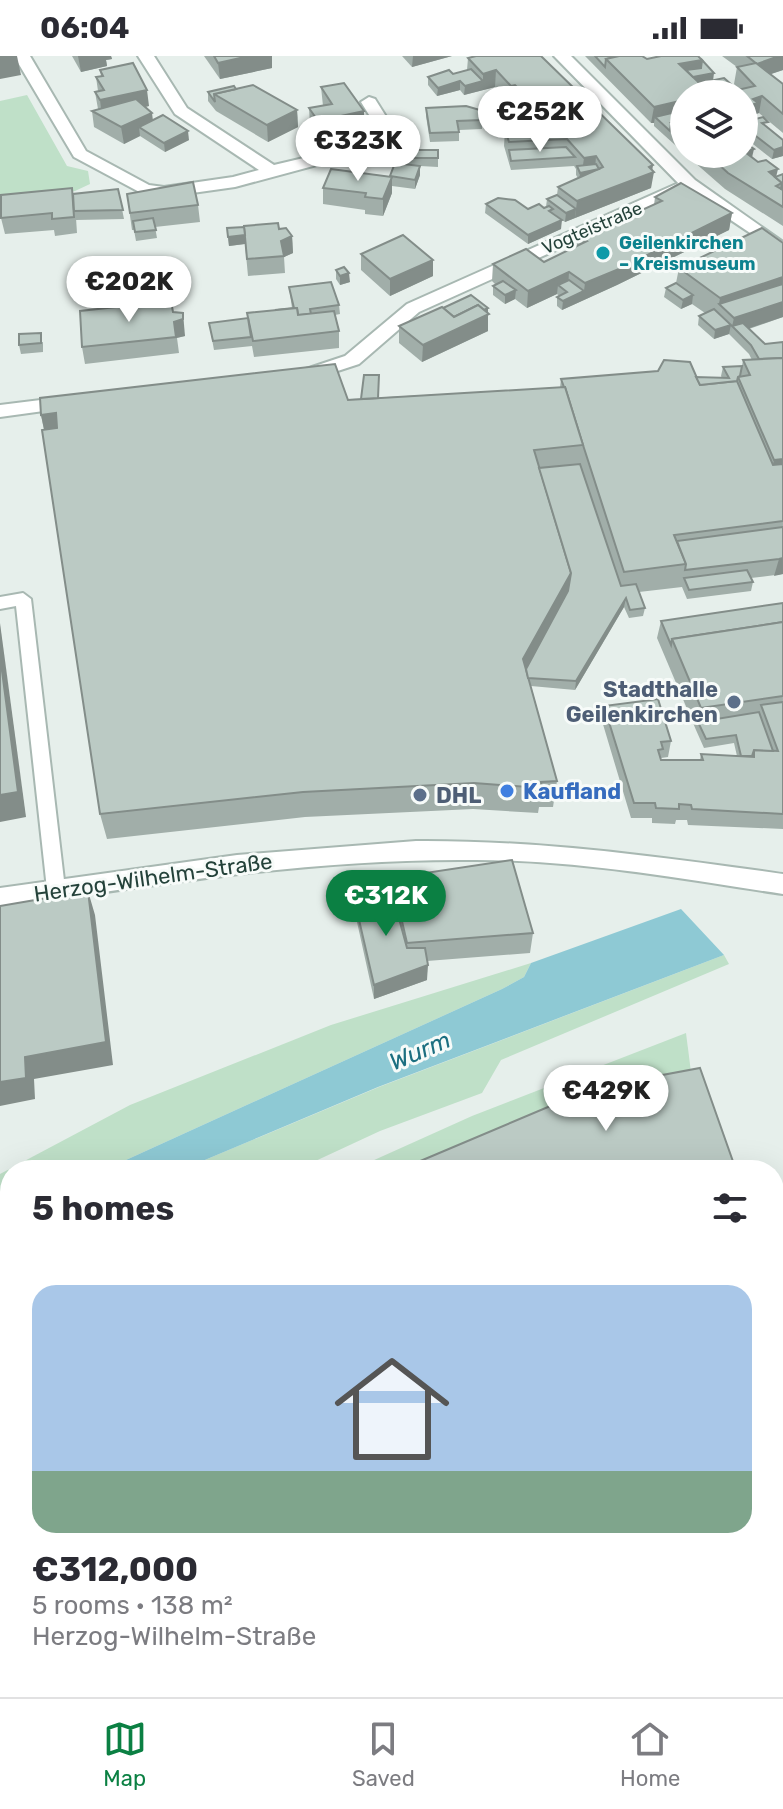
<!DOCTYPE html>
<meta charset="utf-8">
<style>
:root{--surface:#fff;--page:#f7f7f7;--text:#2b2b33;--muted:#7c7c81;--line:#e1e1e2;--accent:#0b8043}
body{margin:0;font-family:Rubik,sans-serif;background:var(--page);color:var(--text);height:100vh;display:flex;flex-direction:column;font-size:30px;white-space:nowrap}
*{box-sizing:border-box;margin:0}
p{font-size:26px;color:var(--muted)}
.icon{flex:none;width:44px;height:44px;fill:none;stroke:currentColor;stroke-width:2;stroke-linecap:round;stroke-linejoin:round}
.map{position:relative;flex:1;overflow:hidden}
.side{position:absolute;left:0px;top:1104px;width:784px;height:538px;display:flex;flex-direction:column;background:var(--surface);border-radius:32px 32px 0 0;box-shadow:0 8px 32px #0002}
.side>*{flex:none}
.buttons{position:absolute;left:670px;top:24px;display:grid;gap:16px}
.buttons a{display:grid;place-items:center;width:88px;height:88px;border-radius:50%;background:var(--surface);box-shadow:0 8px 32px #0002;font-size:40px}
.price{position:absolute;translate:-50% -68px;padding:0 18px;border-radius:28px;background:#fff;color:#222;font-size:26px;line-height:52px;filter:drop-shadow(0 2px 4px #0008)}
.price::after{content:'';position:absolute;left:50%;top:48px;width:24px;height:18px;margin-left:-12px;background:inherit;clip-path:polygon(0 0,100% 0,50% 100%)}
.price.active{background:var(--accent);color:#fff}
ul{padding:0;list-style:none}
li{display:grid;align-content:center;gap:16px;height:424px;padding:0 32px}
li span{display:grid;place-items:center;height:248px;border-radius:24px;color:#555}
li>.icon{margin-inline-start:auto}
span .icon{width:144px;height:144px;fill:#fffc;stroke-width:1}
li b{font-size:34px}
h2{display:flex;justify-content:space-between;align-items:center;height:96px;padding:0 32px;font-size:34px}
.status{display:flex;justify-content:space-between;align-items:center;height:56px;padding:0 40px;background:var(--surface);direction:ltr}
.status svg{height:22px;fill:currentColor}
.dock{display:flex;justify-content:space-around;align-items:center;height:112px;border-top:2px solid var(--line);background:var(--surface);font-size:22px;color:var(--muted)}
.dock a{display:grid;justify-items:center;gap:4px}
.dock .active{color:var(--accent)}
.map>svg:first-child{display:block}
.green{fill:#bfe0c8}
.water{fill:#8ec9d4}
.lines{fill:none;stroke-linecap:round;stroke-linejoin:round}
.service-casing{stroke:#a8b8b2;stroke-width:4}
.minor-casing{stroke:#a8b8b2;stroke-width:4}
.tertiary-casing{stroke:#a8b8b2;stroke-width:4}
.service{fill:#fff;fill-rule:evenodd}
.minor{fill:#fff;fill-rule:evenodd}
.tertiary{fill:#fff;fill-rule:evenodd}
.wall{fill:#a1aea9}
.shaded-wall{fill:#838d89}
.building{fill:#bbcac4;stroke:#838d89;stroke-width:2}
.culture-dot{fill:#0f9aa8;stroke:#f7fbf9;stroke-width:3}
.service-dot{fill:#5c6f8a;stroke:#f7fbf9;stroke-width:3}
.shop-dot{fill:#3f7fe0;stroke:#f7fbf9;stroke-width:3}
.labels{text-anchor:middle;stroke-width:6;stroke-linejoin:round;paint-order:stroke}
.far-street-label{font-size:18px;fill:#24423a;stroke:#f7fbf9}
.far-culture-label{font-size:18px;font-weight:bold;fill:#0d838f;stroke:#f7fbf9;text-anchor:start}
.service-label{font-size:22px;font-weight:bold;fill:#4e5e75;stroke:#f7fbf9;text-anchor:end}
.shop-label{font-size:22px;font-weight:bold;fill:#366cbe;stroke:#f7fbf9;text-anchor:start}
.street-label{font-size:22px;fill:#24423a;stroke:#f7fbf9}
.water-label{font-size:24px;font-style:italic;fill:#1c6f80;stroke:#f7fbf9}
</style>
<div class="status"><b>06:04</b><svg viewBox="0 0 49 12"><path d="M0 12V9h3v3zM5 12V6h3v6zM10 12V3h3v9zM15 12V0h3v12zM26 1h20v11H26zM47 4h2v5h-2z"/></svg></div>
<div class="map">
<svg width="783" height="1641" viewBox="0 0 783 1641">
<rect width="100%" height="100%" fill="#e6efeb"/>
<g class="green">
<path d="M27,39L67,110L88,115L90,128L75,135L0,147V45Z"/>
<path d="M724,899L729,908L501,1004L482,1037L380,1075L296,1114H181L379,1031Z"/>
<path d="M531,907L524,921L502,933L104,1114H10V1164L0,1170V1118L130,1049L331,969Z"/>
<path d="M686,977L693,1032L443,1114H352L472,1060Z"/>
</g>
<path class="water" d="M681,853L724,899L378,1031L181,1114H104L502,933L524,921L531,907Z"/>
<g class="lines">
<g class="service-casing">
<path id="service" d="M23,537L31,543L65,833L62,838H50L47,833L16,550L0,553V541Z"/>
</g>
<g class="minor-casing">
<g id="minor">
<path d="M14,0H30L86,95L149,129L164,131L233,121L259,114L175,58L138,0H154L187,52L274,109L384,83L361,46L369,41L375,43L402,86L235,131L164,141L145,139L74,101Z"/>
<path d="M683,125L689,126V134L419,256L359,308L304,326L295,320L297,316L345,300L407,248Z"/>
<path d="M73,340L80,342V350L0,361V349Z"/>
</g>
</g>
<g class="tertiary-casing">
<g id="tertiary">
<path d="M554,0H571L695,124L783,186V199L683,132Z"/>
<path d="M416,785C540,784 660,801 783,818V838C681,823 579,804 476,804C316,802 157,828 0,852V832L237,799Z"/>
</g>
</g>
<use href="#service" class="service"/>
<use href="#minor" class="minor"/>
<use href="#tertiary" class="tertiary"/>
</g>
<g class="wall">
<path d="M72,0H111L112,3L106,4L107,10L81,16Z"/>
<path d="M204,0H272V12L220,23Z"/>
<path d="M402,0H452L412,11Z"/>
<path d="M476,0L652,114L651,132L565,166L553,157L561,173L528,188L485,157L486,148L528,153L544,152L546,151L547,143L557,139L558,131L578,122L576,119V113L574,110L511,114L504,90L505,74L536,71V68L513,45L510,46L495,31L464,39L460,34L437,40L428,29V21L453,18L467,14L468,2Z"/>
<path d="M585,0H642L647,3L658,0H698L713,24L733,30L732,35L739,34L734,28L737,11L722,0H783V14L771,18L783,28V77L759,57L756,58L755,63L783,84V100L772,103L744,81V38H684V97L654,70V67H651Z"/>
<path d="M100,14L149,50L145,51L153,64L189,84L165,96L140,80L124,88L94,71L92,55L98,53L95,36L98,35L96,21L101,20Z"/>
<path d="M321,31L364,72L318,82L310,69L309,52L323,50Z"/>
<path d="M236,33L297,54L298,71L268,86L216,55L208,45V36Z"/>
<path d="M426,52L482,64V73L459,74V85L430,86L426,60Z"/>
<path d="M390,94H438V111L420,110V119L415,133L392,130V137L383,160L365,158V154L323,148V132L390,120L394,110H389Z"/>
<path d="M685,98H744L752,102L776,121L783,118V170L725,133Z"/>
<path d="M118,133L124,163L76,164V162L77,177L55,180L54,174L5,178L1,162L73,140Z"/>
<path d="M127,138L198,149L200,166L155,171L157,182L136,185L134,174H132Z"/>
<path d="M655,141L732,157L729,174L617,229L562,254L557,250V241L559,240L557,238L527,252L515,243L505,248L493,239V230L496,229L492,225L493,208L544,206L576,191L577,178L598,174L654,149Z"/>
<path d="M227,172L279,173L292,180L293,197L284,201L285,217L248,220L245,188L229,190Z"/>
<path d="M783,187V261L749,273L765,288L783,286V518L751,522L753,526L751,535L687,543L682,531L639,536L645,552L643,560L629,562L624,551L575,634L531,630L557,725L553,751H539L538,757L473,753L305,761L107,783L100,758L44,374L41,359L560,332L561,323L696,321L722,322L721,320L723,311L742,310L743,304H752L749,298L729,278L714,283L698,269L699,260L705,257L692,248L681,253L664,241L666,232L676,227L679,212Z"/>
<path d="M361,198L433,220L390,240L361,214Z"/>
<path d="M336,214L350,226L340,229L336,223Z"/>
<path d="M289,231L339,249L340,258L335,259L339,275V292L254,301L252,290L214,294L209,267L248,265L292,252Z"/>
<path d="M443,252H488V275L422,306L399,287V270Z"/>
<path d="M173,256L185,280L177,282L179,297L85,308L82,291Z"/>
<path d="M43,286V296L21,298L19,289Z"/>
<path d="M783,547V773L688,769L687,764H676L675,768L652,767V762H631L602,665L604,650L671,685L668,701L661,702V704H700L701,698L737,700L734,687L704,692L696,674L657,582L661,565Z"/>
<path d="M392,822L533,877L530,897L427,905V924L374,943L355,857L354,842L392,835Z"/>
<path d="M774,1221L783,1246V1430L774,1432Z"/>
</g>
<g class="shaded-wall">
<path d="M0,0H17L21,19L0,23Z"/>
<path d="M78,0H111L112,3L106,4L107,10L81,16Z"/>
<path d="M249,0H272V12L220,23L218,7Z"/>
<path d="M413,0H452L412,11Z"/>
<path d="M779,0H783V14L753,24L757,8Z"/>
<path d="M702,4L714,17L713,25L684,32L679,8Z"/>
<path d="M496,14L495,31L464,39L465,30L483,25V18Z"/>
<path d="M460,25V34L437,40L438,32Z"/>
<path d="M515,29L513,45L510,46L511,30Z"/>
<path d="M733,30L731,38H718L719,33Z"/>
<path d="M147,34L149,50L102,60L100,44Z"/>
<path d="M762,40L759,57L756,58L755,64L744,67V51L753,43Z"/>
<path d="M684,44V60L655,61L654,67H651L654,51Z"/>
<path d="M297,54L298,71L268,86L267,69Z"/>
<path d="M364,55V72L318,82V65Z"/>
<path d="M152,57L154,73L139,71L140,80L124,88L121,71Z"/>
<path d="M188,75L189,84L165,96L164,87Z"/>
<path d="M783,91V100L772,103L774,94Z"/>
<path d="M754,93L750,110L745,96Z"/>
<path d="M596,100L595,115L579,125L580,117L582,116L584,102Z"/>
<path d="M653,109L652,116H654L651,132L575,162L577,145Z"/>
<path d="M420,110V119L415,133V124Z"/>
<path d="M778,113L774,130L769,116Z"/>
<path d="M392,121V137L383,160V143Z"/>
<path d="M576,153L575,162L565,166L566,157Z"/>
<path d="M732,157L729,174L617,229L562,254L563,245L584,235L585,227Z"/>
<path d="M562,164L561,173L528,188V179Z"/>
<path d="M260,177V186L229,190L228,181Z"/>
<path d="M292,180L293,197L284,201L281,185Z"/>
<path d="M433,204V220L390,240V223Z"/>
<path d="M569,216L568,233L558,229L557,238L527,252L528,235Z"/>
<path d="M349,217L350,226L340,229V220Z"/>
<path d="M783,221V242L719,248L720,242Z"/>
<path d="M516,234L515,243L505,248V239Z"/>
<path d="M693,239L692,248L681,253L683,244Z"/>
<path d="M783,246V261L738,276L732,270L730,279L734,262Z"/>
<path d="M488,252V275L422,306L423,289Z"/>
<path d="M183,257L185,280L176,282L174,266Z"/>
<path d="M731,269L729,278L714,283L715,274Z"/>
<path d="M56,357L62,385L47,387L41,359Z"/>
<path d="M783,403V430L767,432L774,404Z"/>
<path d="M783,502V518L774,520L779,503Z"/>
<path d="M571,517L567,544L525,621L523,603Z"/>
<path d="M626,542L624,551L575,634L576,625Z"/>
<path d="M0,567L26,761L0,766Z"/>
<path d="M88,835L95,859L113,1009L34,1023L35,1043L0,1050V1026L25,1001Z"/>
<path d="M428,909L427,924L374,943V929Z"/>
<path d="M7,1510L10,1523L0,1525V1511Z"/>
</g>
<g class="building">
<path d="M214,0H249L218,7Z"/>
<path d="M476,0H541L653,109L649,111L654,116L577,145L558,131L603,111L596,100L584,102L567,83L509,86L505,74L542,71L536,65L548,62L515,29L511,30L496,14L483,18L468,2Z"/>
<path d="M595,0H619L606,3L605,11Z"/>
<path d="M619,0H642L647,3L661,0H698L702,4L679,8L710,37L684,38V44L654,51L606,3Z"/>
<path d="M747,0H779L757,8Z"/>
<path d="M702,4L714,17L693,21L686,14L701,12Z"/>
<path d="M133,7L147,34L100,44L95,36L104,34L96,21L103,20L100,14Z"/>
<path d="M756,7L783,28V58L762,40L753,43L758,47L744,51V38H720L755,30L737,11Z"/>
<path d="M471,13L483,25L465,30L460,25L438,32L428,21L449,14L453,18Z"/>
<path d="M724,22L733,30L719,33L723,37L720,38H710L699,27Z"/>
<path d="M344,27L364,55L318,65L309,52L332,48L321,31Z"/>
<path d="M253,29L297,54L267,69L214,38Z"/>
<path d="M234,30L236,33L214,38L215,46L208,36Z"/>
<path d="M136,43L152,57L121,71L92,55Z"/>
<path d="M466,50L480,54L482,64L457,65L459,76L430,77L426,52Z"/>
<path d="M684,54V64L671,67L670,75L655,61Z"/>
<path d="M163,59L188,75L164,87L139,71Z"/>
<path d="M763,61L768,66L762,67L783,84V91L774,94L744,71V66Z"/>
<path d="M684,64V78L671,67Z"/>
<path d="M744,86L754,93L745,96L758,106L766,104L778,113L769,116L782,127L776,130L783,134V151L728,117L707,98H744Z"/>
<path d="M566,91L575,101L511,105L509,94Z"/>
<path d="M390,94H438V102H389Z"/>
<path d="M395,107L420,110L415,124L390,120Z"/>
<path d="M596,108L599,113L580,117L577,110Z"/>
<path d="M331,113L392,121L383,143L365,141L366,137L323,132Z"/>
<path d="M783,118V134L781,133L782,127L775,121Z"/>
<path d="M193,126L198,149L130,157L127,138Z"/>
<path d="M681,127L732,157L619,213L585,227L569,216L528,235L493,208L526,193L544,206L587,185L577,178L593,170L598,174L662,145L655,141Z"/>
<path d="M72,132L74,161L52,163V157L1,162V139Z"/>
<path d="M118,133L123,154L74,155L73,138Z"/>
<path d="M557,139L576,153L566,157L547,143Z"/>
<path d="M498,142L515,144L528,153L539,148L544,152L549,150L553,153L549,155L562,164L528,179L486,148Z"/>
<path d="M153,162L156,174L135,176L133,165Z"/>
<path d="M278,167L279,173L286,172L292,180L281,185L284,200L247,203L244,170Z"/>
<path d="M244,171L245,179L228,181L227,172Z"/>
<path d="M762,172L783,187V221L720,242L679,212Z"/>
<path d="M403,179L433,204L390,223L361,198Z"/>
<path d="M344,211L349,217L340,220L336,214Z"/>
<path d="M569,224L584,235L563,245L557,241L567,236L558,229Z"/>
<path d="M503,225L516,234L505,239L493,230Z"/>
<path d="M331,226L339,249L310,253L311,258L298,259L297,252L275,254L294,252L289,231Z"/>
<path d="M676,227L693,239L683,244L666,232Z"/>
<path d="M783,228V246L734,262L719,248Z"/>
<path d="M471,239L488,252L484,254L478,249L454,261L443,252Z"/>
<path d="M171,245L173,256L183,257V263L174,266L176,281L82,291L80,255Z"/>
<path d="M478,249L489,258L423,289L399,270L442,251L454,261Z"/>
<path d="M297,252L298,259L334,255L339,275L253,285L247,257Z"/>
<path d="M714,253L731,269L715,274L699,260Z"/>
<path d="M248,262L251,281L213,285L209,267Z"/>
<path d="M743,267L765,288L783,286V302L759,303L751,289L732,270Z"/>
<path d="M41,277V287L19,289V278Z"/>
<path d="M783,302V403L774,404L738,321L750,319L743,304Z"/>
<path d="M664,304L690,306L700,329L737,325L773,409L783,408V465L674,479L686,508L624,516L583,389L565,331H564L561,323L658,315Z"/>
<path d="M335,308L348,344L565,331L583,389L534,394L571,517L523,603L557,725L541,726L542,732L474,727L303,736L100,758L42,374L57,372L56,357L41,359L40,342Z"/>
<path d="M742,310L740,320L738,321L737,325L700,329L696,321L729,322L723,311Z"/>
<path d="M364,319H379L378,342L361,343Z"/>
<path d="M580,408L621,530L636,528L645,552L630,554L626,542L576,625L528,622L526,613L568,535L571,517L539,412Z"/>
<path d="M783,471V502L779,503L685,514L686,508L677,485Z"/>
<path d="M747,514L753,526L689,534L684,522Z"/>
<path d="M783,547V566L672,583L671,589L661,565Z"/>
<path d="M783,566V640L701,652L672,583Z"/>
<path d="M0,600L18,736L0,739Z"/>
<path d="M658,643L671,685L661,686L663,693L658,694L661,704H703L701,698L754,701V694L778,695L761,649L783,646V758L692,753L691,749L679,748V753L656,752L655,747H634L604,650Z"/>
<path d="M759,656L773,695L754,694L752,700H741L736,679L706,683L698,666Z"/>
<path d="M512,804L533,877L407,887L392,822Z"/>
<path d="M391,833L407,892H425L428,909L374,929L354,842L355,839Z"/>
<path d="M88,835L106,986L25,1001L26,1022L0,1026V850Z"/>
<path d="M700,1012L736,1114H399L593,1032Z"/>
<path d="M774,1221L783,1246V1418L774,1420Z"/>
<path d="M10,1301V1553L7,1510L0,1511V1307Z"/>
<path d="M480,1632H522L524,1641H482Z"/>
</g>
<circle class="culture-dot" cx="603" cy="197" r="8"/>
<g class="service-dot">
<circle cx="734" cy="646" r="8"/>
<circle cx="420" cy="739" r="8"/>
</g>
<circle class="shop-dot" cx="507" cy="735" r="8"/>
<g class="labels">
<g class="far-street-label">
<text transform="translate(592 172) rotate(-23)" y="6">Vogteistraße</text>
</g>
<g class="far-culture-label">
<text x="619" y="193">Geilenkirchen<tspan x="619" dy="21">– Kreismuseum</tspan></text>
</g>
<g class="service-label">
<text x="718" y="641">Stadthalle<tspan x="718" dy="25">Geilenkirchen</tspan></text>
<text x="436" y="747" text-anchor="start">DHL</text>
</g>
<g class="shop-label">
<text x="523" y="743">Kaufland</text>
</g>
<g class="street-label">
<text transform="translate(153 821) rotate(-8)" y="8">Herzog-Wilhelm-Straße</text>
</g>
<g class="water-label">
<text transform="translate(420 995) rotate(-23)" y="8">Wurm</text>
</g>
</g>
</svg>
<div class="buttons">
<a><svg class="icon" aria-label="layers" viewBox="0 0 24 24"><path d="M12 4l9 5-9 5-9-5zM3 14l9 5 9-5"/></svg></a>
</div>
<b class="price" style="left:540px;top:98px">€252K</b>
<b class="price" style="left:358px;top:127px">€323K</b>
<b class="price" style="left:129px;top:268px">€202K</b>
<b class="price active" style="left:386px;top:882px">€312K</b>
<b class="price" style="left:606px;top:1077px">€429K</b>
<section class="side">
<h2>5 homes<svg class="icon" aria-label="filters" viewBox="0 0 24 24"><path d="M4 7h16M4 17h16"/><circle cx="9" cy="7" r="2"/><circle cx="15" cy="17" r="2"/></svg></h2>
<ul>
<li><span style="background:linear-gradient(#a9c7e8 75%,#7fa58c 0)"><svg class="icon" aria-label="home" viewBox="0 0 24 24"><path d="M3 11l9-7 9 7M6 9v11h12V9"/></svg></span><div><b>€312,000</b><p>5 rooms · 138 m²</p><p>Herzog-Wilhelm-Straße</p></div></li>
</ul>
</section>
</div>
<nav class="dock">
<a class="active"><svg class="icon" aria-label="map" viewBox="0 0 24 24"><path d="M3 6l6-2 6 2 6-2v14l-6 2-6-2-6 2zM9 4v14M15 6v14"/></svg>Map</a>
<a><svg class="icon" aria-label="saved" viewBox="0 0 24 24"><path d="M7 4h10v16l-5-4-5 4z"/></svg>Saved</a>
<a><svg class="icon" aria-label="home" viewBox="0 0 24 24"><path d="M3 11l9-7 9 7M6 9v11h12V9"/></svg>Home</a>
</nav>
